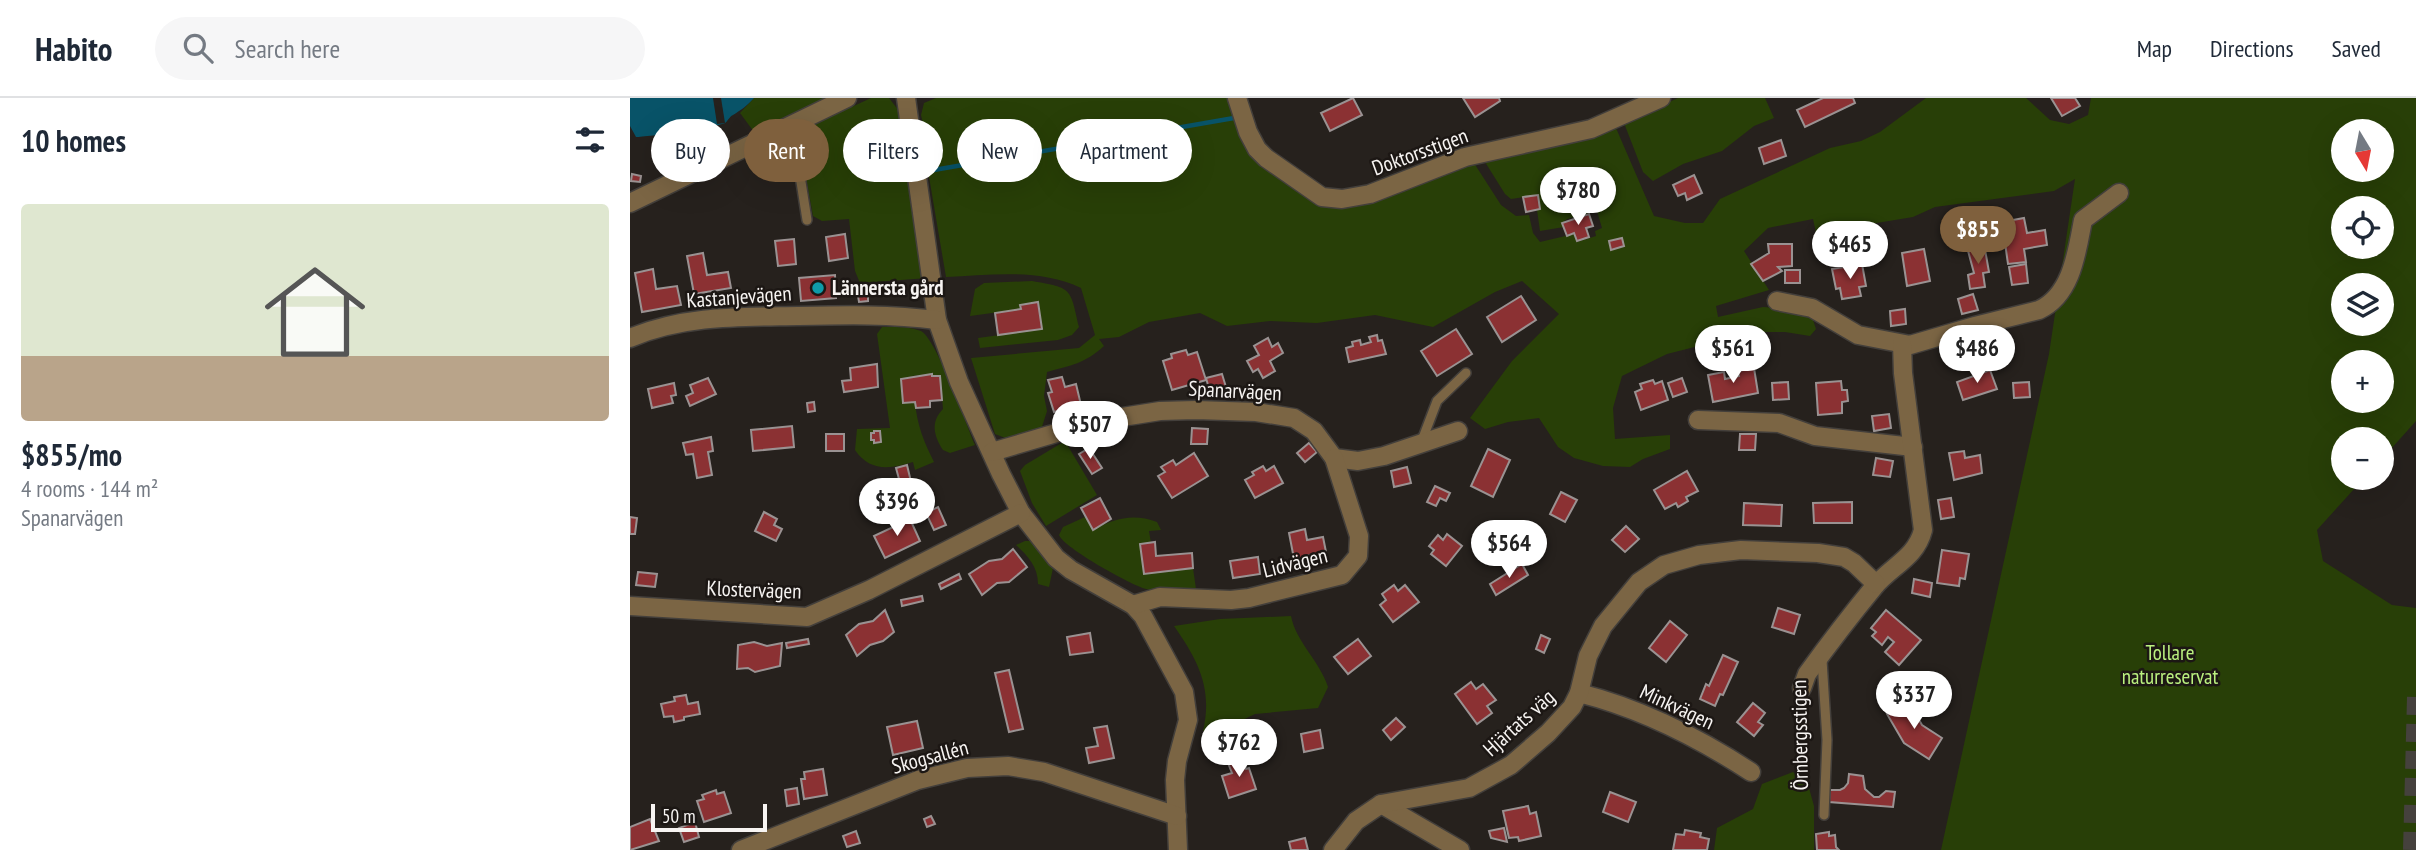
<!DOCTYPE html>
<meta charset="utf-8">
<style>
:root{--surface:#fff;--page:#f6f6f7;--text:#1f2937;--muted:#747a83;--line:#e0e1e3;--accent:#7f603d}
body{margin:0;font-family:"PT Sans Narrow",sans-serif;background:var(--page);color:var(--text);height:100vh;display:flex;flex-direction:column;font-size:26px;white-space:nowrap}
*{box-sizing:border-box;margin:0}
p{font-size:23px;color:var(--muted)}
.icon{flex:none;width:38px;height:38px;fill:none;stroke:currentColor;stroke-width:2;stroke-linecap:round;stroke-linejoin:round}
.map{position:relative;flex:1;overflow:hidden}
.drawer{display:flex;flex-direction:column;background:var(--surface);width:630px}
.drawer>*{flex:none}
.top-card{position:absolute;left:21px;top:21px;width:665px;height:63px;display:flex;gap:14px}
.needle{width:46px;rotate:170deg}
.fabs{position:absolute;left:1701px;top:21px;display:grid;gap:14px}
.fabs a{display:grid;place-items:center;width:63px;height:63px;border-radius:50%;background:var(--surface);box-shadow:0 7px 28px #0002;font-size:35px}
.scale{position:absolute;left:21px;bottom:18px;width:116px;box-sizing:border-box;padding-left:7px;border:4px solid #f7f4f2;border-top:0;font-size:19px;line-height:24px;white-space:nowrap;color:#f7f4f2;-webkit-text-stroke:5px #1c1714;paint-order:stroke}
.price{position:absolute;translate:-50% -60px;padding:0 16px;border-radius:24px;background:#fff;color:#222;font-size:23px;line-height:46px;filter:drop-shadow(0 2px 4px #0008)}
.price::after{content:'';position:absolute;left:50%;top:42px;width:21px;height:16px;margin-left:-10px;background:inherit;clip-path:polygon(0 0,100% 0,50% 100%)}
.price.current{background:var(--accent);color:#fff}
ul{padding:0;list-style:none}
li{display:grid;align-content:center;gap:14px;height:371px;padding:0 21px}
li span{display:grid;place-items:center;height:217px;border-radius:7px;color:#555}
li>.icon{margin-inline-start:auto}
span .icon{width:126px;height:126px;fill:#fffc;stroke-width:1}
li b{font-size:30px}
h2{display:flex;justify-content:space-between;align-items:center;height:84px;padding:0 21px;font-size:30px}
.pill{padding:0 24px;border-radius:32px;background:var(--surface);box-shadow:0 7px 28px #0002;font-size:24px;line-height:63px}
.pill.current{background:var(--accent);color:#fff}
header{display:flex;align-items:center;gap:42px;box-sizing:border-box;height:98px;padding:0 35px;background:var(--surface);border-bottom:2px solid var(--line)}
header strong{font-size:33px}
nav{display:flex;gap:38px;margin-inline-start:auto;font-size:24px}
.search{width:490px;height:63px;background:var(--page);display:flex;align-items:center;gap:18px;box-sizing:border-box;padding:0 24px;border-radius:38px;color:var(--muted);font-size:26px}
main{display:flex;flex:1;min-height:0}
.map>svg:first-child{display:block}
.green{fill:#283f07;fill-rule:evenodd}
.water{fill:#085368}
.pier{fill:#26211d}
.lines{fill:none;stroke-linecap:round;stroke-linejoin:round}
.stream{stroke:#085368;stroke-width:4.5}
.building{fill:#8b3133;stroke:#9a9292;stroke-width:2}
.minor-tunnel{stroke:#45413d;stroke-width:18;stroke-dasharray:18 9;stroke-linecap:butt}
.service-casing{stroke:#433f3b;stroke-width:12}
.minor-casing{stroke:#433f3b;stroke-width:21}
.service{stroke:#7b6544;stroke-width:9}
.minor{stroke:#7b6544;stroke-width:18}
.culture-dot{fill:#0f9aa8;stroke:#1c1714;stroke-width:2.5}
.labels{text-anchor:middle;stroke-width:5;stroke-linejoin:round;paint-order:stroke}
.street-label{font-size:21px;fill:#f7f4f2;stroke:#1c1714}
.poi-label{font-size:21px;font-weight:bold;fill:#f7f4f2;stroke:#1c1714;text-anchor:start}
.park-label{font-size:21px;fill:#baf07f;stroke:#1c1714}
</style>
<header>
<strong>Habito</strong>
<div class="search"><svg class="icon" aria-label="search" viewBox="0 0 24 24"><circle cx="10" cy="10" r="6"/><path d="M15 15l6 6"/></svg>Search here</div>
<nav><a>Map</a><a>Directions</a><a>Saved</a></nav>
</header>
<main>
<section class="drawer">
<h2>10 homes<svg class="icon" aria-label="filters" viewBox="0 0 24 24"><path d="M4 7h16M4 17h16"/><circle cx="9" cy="7" r="2"/><circle cx="15" cy="17" r="2"/></svg></h2>
<ul>
<li><span style="background:linear-gradient(#dfe7d0 70%,#b9a48a 0)"><svg class="icon" aria-label="home" viewBox="0 0 24 24"><path d="M3 11l9-7 9 7M6 9v11h12V9"/></svg></span><div><b>$855/mo</b><p>4 rooms · 144 m²</p><p>Spanarvägen</p></div></li>
</ul>
</section>
<div class="map">
<svg width="1786" height="752" viewBox="0 0 1786 752">
<rect width="100%" height="100%" fill="#26211d"/>
<g class="green">
<path d="M124,0H196L124,34L110,15Z"/>
<path d="M241,0H259L269,13L298,180L230,185L225,173L219,121L192,123L183,118L168,34Z"/>
<path d="M306,0H603L612,33L699,107H729L764,96L797,81L844,65L871,107L886,118L899,117L903,135L910,144L944,136L947,144L966,138L965,133L972,130L967,113L937,121L932,125L934,129L910,133L907,112L910,111L908,97L881,101L875,96L855,64L858,60L952,41L986,30L1024,118L1055,125H1073L1090,101L1200,50L1231,43L1250,34L1296,0H1396L1420,22L1439,26L1458,17L1461,0H1786V323L1752,361V341H1713V380H1734L1687,432L1693,463L1762,507L1786,510V752H1311L1419,256L1445,81L1424,93L1305,109L1283,119L1186,135L1183,121L1138,130L1114,153L1139,192L1086,208L1088,219L1133,209L1162,211L1183,222L1186,231L1180,238L1155,234H1124L1037,256L992,278L983,310L985,341L1040,337V351L1013,361L1000,369L973,368L944,360L928,349L909,320L878,324L855,331L840,320L882,263L929,216L892,183L865,194L803,229L745,217L687,225L640,223L597,228L570,215L519,224L489,239L469,241L474,248C454,266 442,267 417,274L414,298L417,313L411,332L378,341L365,336L341,260L449,250L465,237L451,190C409,170 361,177 316,179L298,73L299,53L291,17L294,5ZM1713,33H1752V72H1713ZM1713,110H1752V149H1713ZM1713,187H1752V226H1713ZM1713,264H1752V303H1713Z"/>
<path d="M1048,0H1135L1144,20L1124,28L1092,53L1053,66L1023,83L1013,74L994,25Z"/>
<path d="M402,183C443,190 440,190 449,229L442,237L428,242L350,250L348,240L412,231L408,204L391,207V211L340,218L345,191L354,185Z"/>
<path d="M252,229C264,229 279,228 291,233C306,240 337,328 345,347L320,355L313,352C304,338 300,324 313,311L310,278H302L301,276L282,278L273,305L285,304C287,327 294,344 304,364L285,372L283,364C260,371 240,374 225,352L227,331L260,330L247,236Z"/>
<path d="M435,343L467,397L416,428L402,405L390,373L395,367Z"/>
<path d="M455,419L463,432C484,420 504,415 527,424L531,432L519,433L521,445L510,446L514,475L563,470L566,491C550,492 532,495 516,491C501,487 434,450 429,437L433,429Z"/>
<path d="M395,443H400L414,457L423,470L419,489L408,486C408,469 398,458 386,447Z"/>
<path d="M661,518C666,544 689,562 698,589L688,610L625,616L596,630L573,633C583,591 568,562 544,528L590,521Z"/>
<path d="M1163,674L1179,690L1184,708V752H1084L1087,730L1123,711L1132,686Z"/>
</g>
<path class="water" d="M0,0H124C117,8 111,12 103,17C99,19 98,23 95,25C87,29 17,39 6,39L0,28Z"/>
<path class="pier" d="M83,0H91L95,25L87,26Z"/>
<g class="lines">
<path class="stream" d="M298,73L604,20"/>
</g>
<g class="building">
<path d="M723,0L732,17L700,33L691,15Z"/>
<path d="M833,0H869L870,3L845,19Z"/>
<path d="M1193,0H1223L1225,5L1175,29L1167,12Z"/>
<path d="M1421,0H1445L1450,8L1432,18Z"/>
<path d="M74,33L76,50L67,52L64,34Z"/>
<path d="M1151,42L1156,58L1134,66L1129,50Z"/>
<path d="M2,76L11,78L10,84L1,83Z"/>
<path d="M1064,77L1072,95L1057,102L1055,95L1048,98L1043,87Z"/>
<path d="M908,97L910,111L896,114L893,99Z"/>
<path d="M959,116L963,128L956,130L959,139L947,143L944,135L937,138L932,125Z"/>
<path d="M1394,120L1397,135L1415,132L1417,147L1394,151L1396,164L1378,166L1372,124Z"/>
<path d="M215,136L218,160L199,163L196,139Z"/>
<path d="M992,140L994,148L981,152L979,143Z"/>
<path d="M164,141L166,166L148,168L145,143Z"/>
<path d="M1138,146H1162V168L1148,169L1152,173L1133,183L1121,166L1139,155Z"/>
<path d="M1354,146L1359,174L1353,175L1355,189L1340,191L1338,177L1344,175L1337,149Z"/>
<path d="M1294,151L1300,183L1277,188L1272,155Z"/>
<path d="M73,155L77,177L98,174L101,190L64,196L57,158Z"/>
<path d="M1232,166L1236,188L1229,189L1231,198L1212,201L1210,190L1206,191L1202,171Z"/>
<path d="M1396,166L1398,185L1382,187L1379,169Z"/>
<path d="M23,171L26,191L47,188L51,207L12,214L5,175Z"/>
<rect x="1155" y="172" width="15" height="13"/>
<path d="M205,177L206,200L171,203L169,180Z"/>
<path d="M1343,196L1348,212L1332,216L1328,201Z"/>
<path d="M238,197V203L229,204L228,198Z"/>
<path d="M891,198L906,222L872,244L857,219Z"/>
<path d="M408,204L412,231L368,237L365,215L391,211L390,207Z"/>
<path d="M1275,211L1276,226L1261,228L1260,213Z"/>
<path d="M826,231L842,256L807,278L791,253Z"/>
<path d="M747,237L748,243L752,242L756,256L719,264L716,250L723,248L722,244L730,242L731,247L741,244L739,239Z"/>
<path d="M638,240L642,249L648,245L653,255L640,263L645,273L633,280L628,271L623,274L617,263L629,257L624,248Z"/>
<path d="M556,252L558,257L567,254L576,282L542,292L533,263L542,260L541,256Z"/>
<path d="M247,266L248,289L214,294L212,283L221,282L220,270Z"/>
<path d="M1124,270L1128,295L1083,304L1078,277L1094,274L1095,281L1109,278L1108,273Z"/>
<path d="M1360,272L1367,291L1333,302L1327,284Z"/>
<path d="M302,276V278H310L312,302L300,303V309L286,310L285,304L273,305L271,281Z"/>
<path d="M592,276L596,289L580,294L576,280Z"/>
<path d="M432,279L435,289L446,286L451,307L424,314L418,295L422,294L418,282Z"/>
<path d="M78,280L86,296L60,308L56,298L63,295L60,287Z"/>
<path d="M1052,280L1057,294L1043,299L1038,285Z"/>
<path d="M1023,282L1025,286L1032,283L1038,302L1011,312L1005,294L1012,291L1010,286Z"/>
<path d="M1211,283L1212,292H1217L1218,303L1212,304V315L1188,317L1186,285Z"/>
<path d="M1158,284L1159,301L1143,302L1142,285Z"/>
<path d="M1399,284L1400,299L1384,300L1383,285Z"/>
<path d="M44,285L46,297L41,298L43,305L22,310L18,291Z"/>
<path d="M184,304L185,313L178,314L177,305Z"/>
<path d="M1259,316L1261,330L1244,333L1242,318Z"/>
<path d="M162,328L164,349L123,353L121,332Z"/>
<path d="M562,330L578,331L577,346H561Z"/>
<path d="M244,333H250L251,344L244,345V342H241V335H244Z"/>
<rect x="196" y="336" width="18" height="17"/>
<path d="M1110,336H1126L1125,352H1109Z"/>
<path d="M81,339L83,353L78,354L82,377L67,380L63,356L56,357L53,345Z"/>
<path d="M679,345L687,354L675,364L667,355Z"/>
<path d="M459,350L472,370L462,376L449,356Z"/>
<path d="M858,351L880,362L863,399L841,388Z"/>
<path d="M1334,353L1335,360L1350,357L1352,375L1324,382L1319,355Z"/>
<path d="M564,355L578,378L542,400L528,378L535,374L531,369L543,362L546,367Z"/>
<path d="M1246,360L1263,363L1260,379L1243,377Z"/>
<path d="M277,367L282,388L272,392L266,370Z"/>
<path d="M633,368L636,373L644,368L653,385L625,400L615,382L624,377L622,374Z"/>
<path d="M777,369L781,385L764,389L761,373Z"/>
<path d="M1057,373L1068,393L1056,399L1058,403L1048,409L1046,405L1035,411L1024,392Z"/>
<path d="M805,388L820,395L816,403L810,400L806,408L797,404Z"/>
<path d="M931,394L947,402L935,424L920,416Z"/>
<path d="M470,400L481,421L463,432L451,410Z"/>
<path d="M1321,400L1324,419L1311,421L1308,402Z"/>
<path d="M1222,404V425H1184L1183,405Z"/>
<path d="M1114,405L1152,407L1151,428L1113,427Z"/>
<path d="M308,409L316,427L304,432L296,415Z"/>
<path d="M134,414L147,421L144,427L152,431L146,443L125,433Z"/>
<path d="M0,419L7,420L5,436H0Z"/>
<path d="M280,421L290,443L255,460L244,438Z"/>
<path d="M996,428L1009,441L995,454L982,442Z"/>
<path d="M675,431L677,442L693,439L696,454L679,457L680,463L665,466L659,435Z"/>
<path d="M817,436L832,448L816,468L801,456L804,452L799,448L808,437L813,442Z"/>
<path d="M525,444L526,458L562,455L563,470L514,476L510,446Z"/>
<path d="M383,451L397,469L379,484L367,485L352,497L339,476L359,463L372,461Z"/>
<path d="M1312,452L1339,456L1335,481L1330,480L1329,488L1307,485Z"/>
<path d="M628,459L630,476L603,480L600,463Z"/>
<path d="M892,466L898,477L866,497L860,486Z"/>
<path d="M8,474L27,476L25,489L6,487Z"/>
<path d="M329,476L331,481L311,491L309,486Z"/>
<path d="M1284,481L1302,485L1300,499L1282,495Z"/>
<path d="M764,487L768,493L775,487L789,504L763,524L750,507L756,502L752,496Z"/>
<path d="M292,498L293,503L272,508L271,502Z"/>
<path d="M1148,510L1170,517L1164,536L1142,529Z"/>
<path d="M255,512L264,534L253,543L240,547L227,558L216,537L229,526L243,523Z"/>
<path d="M1256,512L1291,542L1269,567L1255,554L1264,544L1258,539L1252,547L1242,538L1246,534L1241,530Z"/>
<path d="M1040,523L1057,537L1036,564L1019,550Z"/>
<path d="M460,535L463,554L440,557L437,539Z"/>
<path d="M911,537L920,541L914,555L906,551Z"/>
<path d="M178,541L179,546L157,550L156,545Z"/>
<path d="M728,541L741,558L718,576L704,559Z"/>
<path d="M124,544L137,548L152,545L150,568L125,574L118,570L107,571L108,547Z"/>
<path d="M1093,557L1108,564L1093,597L1090,596L1085,608L1070,601L1076,586L1079,588Z"/>
<path d="M379,572L393,631L379,634L365,575Z"/>
<path d="M841,584L846,591L853,586L866,602L857,608L862,615L847,626L825,596Z"/>
<path d="M56,597L58,606L68,604L70,616L54,619V622L44,624L43,618L34,619L31,606L45,603L44,599Z"/>
<path d="M1279,604L1292,627L1312,640L1299,661L1274,645L1257,616Z"/>
<path d="M1123,605L1135,615L1128,624L1133,627L1124,638L1107,624Z"/>
<path d="M766,620L775,629L761,642L753,632Z"/>
<path d="M287,623L293,650L263,657L257,629Z"/>
<path d="M477,628L484,660L459,665L456,650L468,648L464,630Z"/>
<path d="M690,632L693,650L674,654L671,636Z"/>
<path d="M613,660L616,671L619,670L626,691L599,700L592,678L602,675L598,665Z"/>
<path d="M193,671L197,697L174,701L171,681H175L174,674Z"/>
<path d="M1219,676L1233,678L1235,691L1244,699H1249L1256,693L1265,694L1263,709L1199,704L1200,692H1210L1214,690L1218,685Z"/>
<path d="M167,690L169,706L157,708L155,692Z"/>
<path d="M86,692L87,696L94,694L101,715L74,724L67,703L74,701L72,697Z"/>
<path d="M980,694L1006,704L998,724L973,714Z"/>
<path d="M898,708L900,716L906,714L911,738L889,743L888,739L879,740L873,713Z"/>
<path d="M301,718L305,726L297,729L294,721Z"/>
<path d="M20,721L29,743L0,752V729Z"/>
<path d="M65,724L69,739L54,744L49,730Z"/>
<path d="M874,730L877,744L861,740L859,733Z"/>
<path d="M1055,732L1071,735L1070,739L1079,741L1077,752H1043L1046,736L1054,737Z"/>
<path d="M226,733L230,745L217,749L213,738Z"/>
<path d="M1199,734V738L1205,737L1206,749L1209,752H1187L1186,736Z"/>
<path d="M675,740L678,752H661L659,744Z"/>
</g>
<g class="lines">
<path class="minor-tunnel" d="M1782,752L1786,599"/>
<g class="service-casing">
<g id="service">
<path d="M162,27L177,122"/>
<path d="M791,345L807,303L836,275"/>
<path d="M1192,562L1197,642L1194,717"/>
</g>
</g>
<g class="minor-casing">
<g id="minor">
<path d="M276,0L307,222L329,284L371,376L391,415L426,460L441,472L503,507L513,518L554,594L558,622L547,663L545,682L548,752"/>
<path d="M607,0L618,34L627,51L636,60L692,99L712,101L740,96L835,59L961,31L1031,0"/>
<path d="M0,105L217,0"/>
<path d="M1147,203L1182,210L1228,237L1280,247L1345,228L1409,212C1442,197 1447,153 1453,122L1489,95"/>
<path d="M0,240C54,217 111,219 168,218C215,217 261,216 307,222"/>
<path d="M1068,322L1149,325L1185,338L1283,349"/>
<path d="M362,354L467,323L530,313L566,312L626,314L664,320L684,333L704,360L728,363L754,358L828,333"/>
<path d="M503,507L530,499L601,502L619,500L712,477L728,458L729,438L704,360"/>
<path d="M0,508L177,519L239,492L391,415"/>
<path d="M1172,590L1177,576C1198,547 1221,517 1244,489C1261,468 1286,460 1293,432L1273,275L1272,246"/>
<path d="M949,595C1009,610 1069,640 1121,674"/>
<path d="M751,706L830,752"/>
<path d="M111,752L288,682L337,670L378,668L414,674L547,718"/>
<path d="M703,752L726,723L751,706L839,690L881,667L918,635L942,609L949,595L958,558L973,528L1009,484L1034,467L1069,457L1111,452L1188,455L1214,459L1224,465L1246,486"/>
</g>
</g>
<use href="#service" class="service"/>
<use href="#minor" class="minor"/>
</g>
<circle class="culture-dot" cx="188" cy="190" r="7"/>
<g class="labels">
<g class="street-label">
<text transform="translate(790 54) rotate(-20)" y="7">Doktorsstigen</text>
<text transform="translate(109 199) rotate(-4)" y="7">Kastanjevägen</text>
<text transform="translate(605 293) rotate(3)" y="7">Spanarvägen</text>
<text transform="translate(665 465) rotate(-14)" y="7">Lidvägen</text>
<text transform="translate(124 492) rotate(2)" y="7">Klostervägen</text>
<text transform="translate(1047 609) rotate(25)" y="7">Minkvägen</text>
<text transform="translate(889 625) rotate(-42)" y="7">Hjärtats väg</text>
<text transform="translate(1170 637) rotate(-91)" y="7">Örnbergsstigen</text>
<text transform="translate(300 659) rotate(-15)" y="7">Skogsallén</text>
</g>
<g class="poi-label">
<text x="202" y="197">Lännersta gård</text>
</g>
<g class="park-label">
<text x="1540" y="562">Tollare<tspan x="1540" dy="24">naturreservat</tspan></text>
</g>
</g>
</svg>
<div class="fabs">
<a><svg class="needle" viewBox="-14 -14 28 28"><path d="M0-13l5 13h-10z" fill="#e53935"/><path d="M0 13l5-13h-10z" fill="#747a83"/></svg></a>
<a><svg class="icon" aria-label="locate" viewBox="0 0 24 24"><circle cx="12" cy="12" r="6"/><path d="M12 2v4M12 18v4M2 12h4M18 12h4"/></svg></a>
<a><svg class="icon" aria-label="layers" viewBox="0 0 24 24"><path d="M12 4l9 5-9 5-9-5zM3 14l9 5 9-5"/></svg></a>
<a>+</a>
<a>−</a>
</div>
<div class="scale">50 m</div>
<b class="price" style="left:948px;top:129px">$780</b>
<b class="price current" style="left:1348px;top:168px">$855</b>
<b class="price" style="left:1220px;top:183px">$465</b>
<b class="price" style="left:1103px;top:287px">$561</b>
<b class="price" style="left:1347px;top:287px">$486</b>
<b class="price" style="left:460px;top:363px">$507</b>
<b class="price" style="left:267px;top:440px">$396</b>
<b class="price" style="left:879px;top:482px">$564</b>
<b class="price" style="left:1284px;top:633px">$337</b>
<b class="price" style="left:609px;top:681px">$762</b>
<div class="top-card">
<a class="pill">Buy</a>
<a class="pill current">Rent</a>
<a class="pill">Filters</a>
<a class="pill">New</a>
<a class="pill">Apartment</a>
</div>
</div>
</main>
